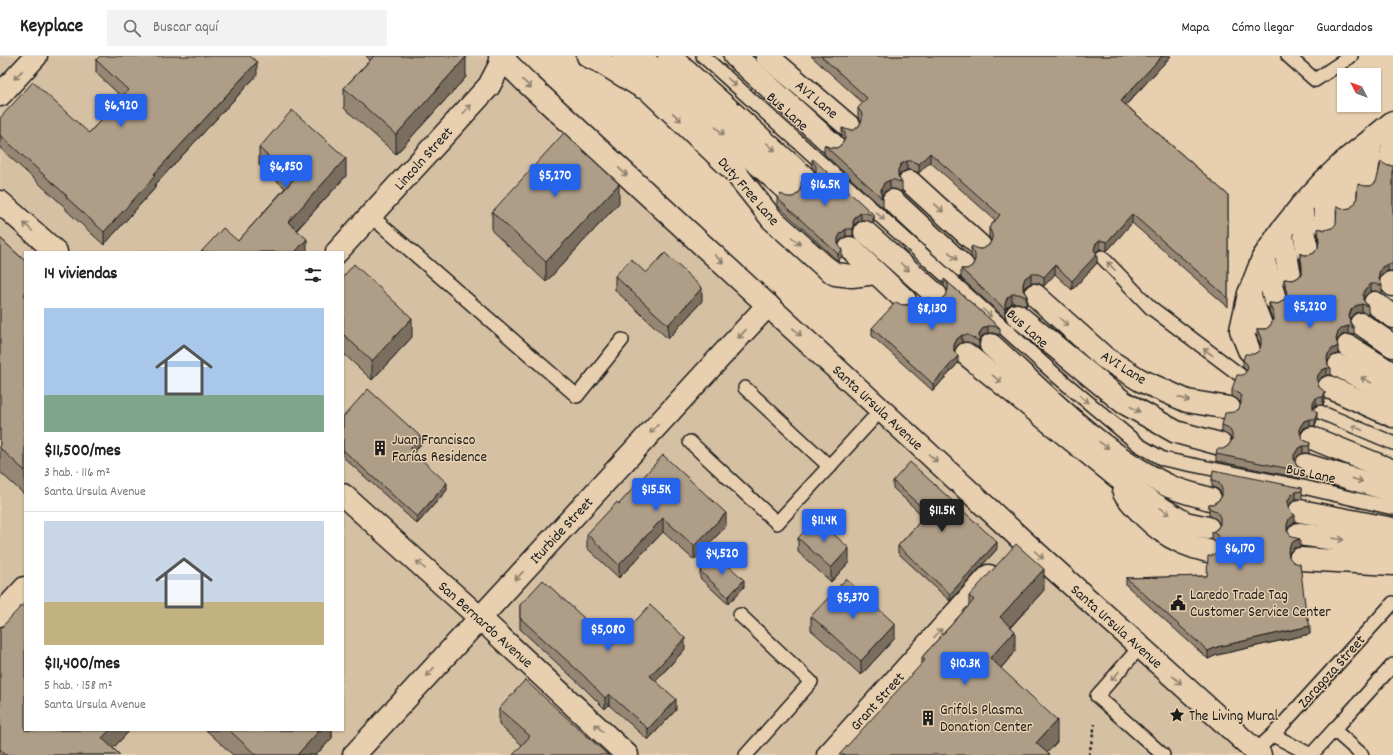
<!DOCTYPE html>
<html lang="es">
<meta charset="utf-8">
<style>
:root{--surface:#fff;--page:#f2f2f2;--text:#222;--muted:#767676;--line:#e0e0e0;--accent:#2563eb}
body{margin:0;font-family:Dekko,sans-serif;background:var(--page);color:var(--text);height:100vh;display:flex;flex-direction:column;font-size:15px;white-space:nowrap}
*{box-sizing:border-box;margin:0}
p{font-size:13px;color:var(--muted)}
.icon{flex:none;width:22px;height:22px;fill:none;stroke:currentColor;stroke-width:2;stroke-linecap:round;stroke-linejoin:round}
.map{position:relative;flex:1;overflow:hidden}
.panel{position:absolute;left:24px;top:195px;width:320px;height:480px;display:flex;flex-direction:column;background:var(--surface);border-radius:0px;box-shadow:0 1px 3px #0004}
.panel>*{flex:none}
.needle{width:26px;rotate:312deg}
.controls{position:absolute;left:1337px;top:12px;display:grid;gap:8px}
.controls a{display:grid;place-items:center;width:44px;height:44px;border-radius:0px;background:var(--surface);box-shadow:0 1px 3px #0004;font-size:20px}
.price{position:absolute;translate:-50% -34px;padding:0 9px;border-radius:4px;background:var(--accent);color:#fff;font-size:13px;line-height:26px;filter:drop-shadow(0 1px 2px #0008)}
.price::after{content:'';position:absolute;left:50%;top:24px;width:12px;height:9px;margin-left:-6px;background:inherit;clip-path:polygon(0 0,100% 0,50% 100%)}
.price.active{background:#222;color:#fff}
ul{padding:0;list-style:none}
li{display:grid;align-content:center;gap:8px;height:212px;padding:0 20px}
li+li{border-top:1px solid var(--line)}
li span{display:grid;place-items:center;height:124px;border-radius:0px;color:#555}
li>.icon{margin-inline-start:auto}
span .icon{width:72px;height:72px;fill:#fffc;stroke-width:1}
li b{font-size:17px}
h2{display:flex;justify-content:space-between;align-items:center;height:48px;padding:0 20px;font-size:17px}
header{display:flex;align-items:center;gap:24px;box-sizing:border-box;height:56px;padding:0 20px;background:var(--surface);border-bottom:1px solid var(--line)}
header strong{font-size:19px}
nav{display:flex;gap:22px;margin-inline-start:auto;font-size:14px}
.search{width:280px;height:36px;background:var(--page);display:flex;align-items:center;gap:10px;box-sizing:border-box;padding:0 14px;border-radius:0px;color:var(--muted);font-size:15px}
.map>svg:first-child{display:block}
.built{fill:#d6c0a3;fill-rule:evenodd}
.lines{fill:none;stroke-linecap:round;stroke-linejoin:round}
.service-casing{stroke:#1c1c1c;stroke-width:16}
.minor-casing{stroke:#1c1c1c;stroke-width:25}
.secondary-casing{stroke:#1c1c1c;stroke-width:25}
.trunk-casing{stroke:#1c1c1c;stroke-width:25}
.path{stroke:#1c1c1c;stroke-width:2.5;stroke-dasharray:3 3;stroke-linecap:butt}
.service{stroke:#e7cfaf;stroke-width:13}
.minor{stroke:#e7cfaf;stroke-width:22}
.secondary{stroke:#e7cfaf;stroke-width:22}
.trunk{stroke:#e7cfaf;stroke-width:22}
.wall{fill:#968774;stroke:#1c1c1c}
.shaded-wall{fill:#7a6e5e;stroke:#1c1c1c}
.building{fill:#ae9d87;stroke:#1c1c1c}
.oneway{stroke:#8c7e6d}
.labels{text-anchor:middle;stroke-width:3;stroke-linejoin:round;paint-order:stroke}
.street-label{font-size:15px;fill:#1c1c1c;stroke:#e7cfaf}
.poi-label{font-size:15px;fill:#1c1c1c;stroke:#e7cfaf;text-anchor:start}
</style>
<header>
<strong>Keyplace</strong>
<div class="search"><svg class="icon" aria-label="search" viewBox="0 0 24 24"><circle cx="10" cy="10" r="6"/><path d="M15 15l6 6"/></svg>Buscar aquí</div>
<nav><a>Mapa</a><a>Cómo llegar</a><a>Guardados</a></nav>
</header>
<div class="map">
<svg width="1393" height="699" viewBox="0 0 1393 699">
<rect width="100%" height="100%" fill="#e7cfaf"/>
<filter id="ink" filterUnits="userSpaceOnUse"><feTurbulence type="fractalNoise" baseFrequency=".025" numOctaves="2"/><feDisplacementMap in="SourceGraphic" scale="8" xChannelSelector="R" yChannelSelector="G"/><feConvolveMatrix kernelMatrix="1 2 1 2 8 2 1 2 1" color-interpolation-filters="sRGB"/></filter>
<g filter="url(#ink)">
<path class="built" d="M0,0H500L1260,699H0ZM25,196H343V674H25Z"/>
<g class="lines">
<g class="service-casing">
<g id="service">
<path d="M703,0L1058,321L1139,389L1163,403L1303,431L1393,452"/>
<path d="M1288,0L1315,24L1351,0"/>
<path d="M371,160L577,340L622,284"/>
<path d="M1102,201L1150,251L1240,319"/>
<path d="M745,332L830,411"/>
<path d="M1320,356L1393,387"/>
<path d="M690,386L777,467L881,354"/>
<path d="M740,559L811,626L746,699"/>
<path d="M1140,591L1097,640L1163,699"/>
<path d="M1273,679L1311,699"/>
<path d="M1255,695L1273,679L1393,547"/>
<path d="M1311,699L1334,674"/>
<path d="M1362,699L1334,674L1393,609"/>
</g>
</g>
<g class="minor-casing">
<g id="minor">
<path d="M0,39L36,0"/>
<path d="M0,146L56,196"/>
<path d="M337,196L489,30L503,3"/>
<path d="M343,439L480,562L627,699"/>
<path d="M0,559L25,532"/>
<path d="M354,699L768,249"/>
<path d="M828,699L989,520"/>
</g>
</g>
<g class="secondary-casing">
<path id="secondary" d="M500,0L525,25L1022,484L1260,699"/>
</g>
<g class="trunk-casing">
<g id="trunk">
<path d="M588,0L601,6L642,31"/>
<path d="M624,0L652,37L734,115L772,163L824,210L835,218L852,220L876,217"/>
<path d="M641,0L663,23L789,136"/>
<path d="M669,0L804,121"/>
<path d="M735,0L833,89"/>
<path d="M767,0L850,71"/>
<path d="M503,3L505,0"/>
<path d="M1390,105L1393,89"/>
<path d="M1366,125L1371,84L1393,66"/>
<path d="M910,126L980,190"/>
<path d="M893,145L963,210"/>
<path d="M1345,148L1347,103L1371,84"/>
<path d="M1325,169L1324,125L1347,103"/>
<path d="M865,176L936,239"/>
<path d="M850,192L905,244"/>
<path d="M1307,194L1301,150L1324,125"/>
<path d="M1290,219L1281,175L1301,150"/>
<path d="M1391,227L1393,229"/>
<path d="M1249,238L1241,274L1249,294"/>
<path d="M1035,239L1105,302L1140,324L1187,345L1229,352"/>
<path d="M1275,243L1263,202L1281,175"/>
<path d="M1375,247L1393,261"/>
<path d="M1017,259L1123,346L1176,376L1220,388"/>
<path d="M1361,268L1393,290"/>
<path d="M1261,269L1249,238L1263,202"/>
<path d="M991,289C1046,339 1101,398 1169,430C1182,436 1197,439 1210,443"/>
<path d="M1348,290L1393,318"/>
<path d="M966,298L1141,440L1185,467L1208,472"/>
<path d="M1339,310L1393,338"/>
<path d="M1329,331L1393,360"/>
<path d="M1312,382L1393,415"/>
<path d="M1306,409L1393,435"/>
<path d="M1124,437C1148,467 1169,486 1208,495"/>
<path d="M1300,455L1393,473"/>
<path d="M1299,478L1393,491"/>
<path d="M1300,503L1393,508"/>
</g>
</g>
<path class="path" d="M1089,699L1095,668"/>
<use href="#service" class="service"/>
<use href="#minor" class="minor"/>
<use href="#secondary" class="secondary"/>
<use href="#trunk" class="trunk"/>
</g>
<g class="wall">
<path d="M366,0H464L466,21L396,98L344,52V32L370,4Z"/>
<path d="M811,0H1171L1126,49L1228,139V251L1132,167L1107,195L1100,193L1096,196L1097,207L1072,234L1055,218L1044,230L1038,227H1031L1025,231L1024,235L1027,240V249L1026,250L1019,247H1012L1007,251L1005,256V262L961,222V213H967L972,210L974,206L971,200V191L978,193H983L989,189L991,185L989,181V172L995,164L930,106L919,117L912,114H907L901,117L899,122L902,127V136L895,133H890L884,136L882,141L883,143V152L824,98V89L831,92H837L842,88L844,84L842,81V72L848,74H854L859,70L861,66L858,61V52L863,47Z"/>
<path d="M96,4L257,19L155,129V132L104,189L66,154V152L0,92V62L89,77L122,41L96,17Z"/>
<path d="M259,92L346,120L297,174L307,196H201L238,185L285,132L259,109Z"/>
<path d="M812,104L874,159V166L873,167L867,164H861L855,168L853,173V180H846L841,184L838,189L842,201L838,205L777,149V142L793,141L799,137L808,126L813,123L816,117L812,111Z"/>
<path d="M1388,110H1393V215H1388L1382,218L1379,224L1382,230V237L1376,235H1371L1365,240L1363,244L1368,250V258L1362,256L1355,257L1351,261L1349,265L1354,272V279L1348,278L1342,279L1338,283L1337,286L1338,298L1332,300L1328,305L1327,306L1328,309L1331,312V319H1327L1322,321L1318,326L1319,331L1325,343L1323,349H1316L1313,352L1317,364L1315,370H1310L1304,372L1300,378L1302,383L1310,387L1309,397H1303L1298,400L1294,405L1297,410L1304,414V423L1216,405V398L1223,393L1228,390L1232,384L1229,380L1222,376V369L1234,356L1239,353L1241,349V347L1237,343L1232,340V333L1247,315L1243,311V304L1254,298L1259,295L1261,290L1257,281V273H1266L1270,270L1273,265L1269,254V247L1278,248L1284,244L1286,240L1284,230V223L1293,224L1299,221L1302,216L1300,204V197L1303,199H1309L1314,197L1318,192L1319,188L1318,172L1325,174L1332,172L1336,168L1345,153L1350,152L1355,148L1365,130H1371L1376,126Z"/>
<path d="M619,147L546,226L492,175V156Z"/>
<path d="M0,182L25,205V439L0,416Z"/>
<path d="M615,220L702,245L668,283L615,234Z"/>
<path d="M343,221L412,281L372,324L343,297Z"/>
<path d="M944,223L1000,272V279L993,277H988L982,280L979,286V292L968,286H962L957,290L954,295L958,307L933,335L872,280V272L902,249L921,248L934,244H940L945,240L948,235L944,230Z"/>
<path d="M343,361L421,388L414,396L447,434L417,468L343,401Z"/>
<path d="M1212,423L1302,432V443H1296L1291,447L1288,451L1295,466L1289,471L1287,475L1300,491L1294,492L1290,496L1288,500L1306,556L1310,578L1217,599L1208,603L1126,529V522L1207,520L1211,500L1216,497L1220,491L1217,487L1212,484V476L1217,473L1220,468L1216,463L1209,459V448H1213L1219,444L1222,440L1219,434L1212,430Z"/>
<path d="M893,425L997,493L950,545L898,497V490L924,461L893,432Z"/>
<path d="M619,448L726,470L694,504L663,476L619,522L587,492V478Z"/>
<path d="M798,482L849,506L831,526L798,496Z"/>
<path d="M700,515L744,531L728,548L700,522Z"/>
<path d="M1044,534L1011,571L1015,596L1001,612L1057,686L922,608V601L969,549V540Z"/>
<path d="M520,549L613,589L685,593L656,625L676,654L648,684L609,649L605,653L584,632L520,573Z"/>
<path d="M811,560L895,582L861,619L811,574Z"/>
<path d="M0,573L25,674H130L113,692L120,699H0Z"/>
<path d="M499,653L608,699L522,689L499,669Z"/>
<path d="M206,674H332V682L316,699H233Z"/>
</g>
<g class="shaded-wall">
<path d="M1162,0H1171L1121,54V45Z"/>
<path d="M466,1V21L396,98V79Z"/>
<path d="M257,6V19L155,129V132L104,189V176L154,118Z"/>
<path d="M930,97V106L919,117V108Z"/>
<path d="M346,102V120L288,183V166Z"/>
<path d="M907,105V114L901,117L898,123V114L901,108Z"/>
<path d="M890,124V133L884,136L881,142V134L884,127Z"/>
<path d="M619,128V147L546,226V206Z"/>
<path d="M861,157V164L855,168L853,173V166L855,161Z"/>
<path d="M1132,158V167L1107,195V186Z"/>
<path d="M874,159V166L873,167V160Z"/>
<path d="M846,173V180L841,184L838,189V182L841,177Z"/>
<path d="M307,183V196H295Z"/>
<path d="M1100,184V193L1096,196L1095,200L1097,198V207L1072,234V225L1094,194L1096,187Z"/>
<path d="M842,194V201L838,205V198Z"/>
<path d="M1388,208V215L1382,218L1379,224V217L1382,211Z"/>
<path d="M1055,209V218L1044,230V221Z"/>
<path d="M1031,218V227L1025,231L1023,237V228L1025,222Z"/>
<path d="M1371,228V235L1365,240L1363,245V238L1365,233Z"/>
<path d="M702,232V245L668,283V269Z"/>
<path d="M1012,238V247L1007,251L1005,256V248L1007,242Z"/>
<path d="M1027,240V249L1026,250V241Z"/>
<path d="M1362,248V256L1355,257L1351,261L1349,267V260L1351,254L1355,250Z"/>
<path d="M412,262V281L372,324V305Z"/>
<path d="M988,270V277L982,280L979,286V279L982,273Z"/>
<path d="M1348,270V278L1342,279L1338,283L1336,290V283L1338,276L1342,272Z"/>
<path d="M962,279V286L957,290L954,296V289L957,283Z"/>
<path d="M1338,290V298L1332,300L1328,305L1327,310V303L1328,298L1332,293Z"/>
<path d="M958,300V307L933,335V328Z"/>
<path d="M1327,312V319L1322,321L1318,326L1317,332V325L1318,319L1322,314Z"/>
<path d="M1325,336V343L1323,349V341Z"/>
<path d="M1316,342V349L1313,353V346Z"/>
<path d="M1317,356V364L1315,370V363Z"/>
<path d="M1310,363V370L1304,372L1300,378V371L1304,365Z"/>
<path d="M421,381V388L410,400V393Z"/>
<path d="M1303,390V397L1298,400L1294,406V399L1298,393Z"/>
<path d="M447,427V434L417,468V461Z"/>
<path d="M1296,436V443L1291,447L1288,452V445L1291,439Z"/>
<path d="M726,457V470L694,504V490Z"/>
<path d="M1295,459V466L1289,471L1287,476V469L1289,463Z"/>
<path d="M663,462V476L619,522V509Z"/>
<path d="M1300,483V491L1294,492L1290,496L1288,503V495L1290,489L1294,485Z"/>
<path d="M997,486V493L950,545V538Z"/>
<path d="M849,492V506L831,526V512Z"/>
<path d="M1044,513V534L1000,582V561Z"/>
<path d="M744,524V531L728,548V541Z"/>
<path d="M895,568V582L861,619V605Z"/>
<path d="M1310,570V578L1217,599L1208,603V595L1217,591Z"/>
<path d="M1015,575V596L990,624V602Z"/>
<path d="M685,582V593L650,631V620Z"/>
<path d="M609,638V649L605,653V642Z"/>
<path d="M676,643V654L648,684V673Z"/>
<path d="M1057,664V686L1045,699L1036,687Z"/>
<path d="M110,674H130L107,699L102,682Z"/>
<path d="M320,674H332V682L316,699H297Z"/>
</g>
<g class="building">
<path d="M100,0H250L257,6L154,118L155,120L104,176L66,141L67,140L0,79V62L33,26L89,77L128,34L96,4Z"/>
<path d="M374,0H464L466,1L396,79L344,32Z"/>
<path d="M821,0H1162L1121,45L1228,139V242L1132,158L1107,186L1100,184L1096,187L1094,194L1097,198L1072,225L1055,209L1044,221L1038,218H1031L1025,222L1023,228V234L1027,240L1026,241L1019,238H1012L1007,242L1005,248V253L961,213H967L972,210L975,204V198L971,191L972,190L978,193H983L989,189L992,183V178L989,172L1000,159L930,97L919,108L912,105H907L901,108L898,114V120L902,127L895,124H890L884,127L881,134V139L883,143L824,89L831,92H837L842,88L845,83V77L842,72L848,74H854L859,70L862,64V58L858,52L867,42Z"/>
<path d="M292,54L346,102L288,166L307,183L295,196H201L223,172L238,185L294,123L259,92Z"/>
<path d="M564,77L619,128L546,206L492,156Z"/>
<path d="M813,103L874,159L873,160L867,157H861L855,161L853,166V173H846L841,177L838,182V188L842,194L838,198L777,142L781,138L787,141H793L799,137L801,132V126H808L813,123L816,116V110L812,104Z"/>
<path d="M1381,106L1388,110H1393V208H1388L1382,211L1379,217V223L1382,230L1376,228H1371L1365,233L1363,238V244L1368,250L1362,248L1355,250L1351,254L1349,260L1350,266L1354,272L1348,270L1342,272L1338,276L1336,283L1338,290L1332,293L1328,298L1327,303L1328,309L1331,312H1327L1322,314L1318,319L1317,325L1319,331L1325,336L1323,341L1316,342L1313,346V353L1317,356L1315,363H1310L1304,365L1300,371V376L1302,383L1310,387L1309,390H1303L1298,393L1294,399V404L1297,410L1304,414V416L1216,398L1217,393H1223L1228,390L1232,384V378L1229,372L1222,369L1225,357L1234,356L1239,353L1241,347V340L1237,336L1232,333L1237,319H1243L1248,313L1247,308L1243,304L1245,298H1254L1259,295L1261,289V282L1257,273H1266L1270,270L1273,264V257L1269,247L1278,248L1284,244L1287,238L1284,223L1293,224L1299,221L1302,216V209L1300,197L1303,199H1309L1314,197L1318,192L1319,185L1318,172L1325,174L1332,172L1336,168L1337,150L1345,153L1350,152L1355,148L1357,141L1358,128L1365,130H1371L1376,126L1378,119Z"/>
<path d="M0,182L25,205V415L0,392Z"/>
<path d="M665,197L702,232L668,269L615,220L631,203L646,217Z"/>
<path d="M354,208L412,262L372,305L343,278V221Z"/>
<path d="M944,223L1000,272L993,270H988L982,273L979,279V285L968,279H962L957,283L954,289V295L958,300L933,328L872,272L896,246L902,249H908L914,246L915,243L921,248L928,241L934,244H940L945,240L948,234V228Z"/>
<path d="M368,333L421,381L410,393L447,427L417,461L343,394V361Z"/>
<path d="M663,399L726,457L694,490L663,462L619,509L587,478L617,446L619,448Z"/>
<path d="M910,406L997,486L950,538L898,490L928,457L893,425Z"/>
<path d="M1213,414L1302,432V435L1296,436L1291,439L1288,445V452L1292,457L1295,459L1289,463L1287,469V475L1292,481L1300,483L1294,485L1290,489L1288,495L1289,501L1293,506L1300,508L1306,556L1310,570L1217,591L1208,595L1126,522L1207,520L1208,500H1211L1216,497L1220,491V484L1217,479L1212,476L1217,473L1220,468V461L1216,455L1209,452V448H1213L1219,444L1222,440V433L1219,427L1212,423Z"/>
<path d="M816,462L849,492L831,512L798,482Z"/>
<path d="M1016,488L1044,513L1000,561L1015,575L990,602L1057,664L1036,687L1050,699H839L925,604L922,601L974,544L969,540Z"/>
<path d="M716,498L744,524L728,541L700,515Z"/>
<path d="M846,523L895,568L861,605L811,560Z"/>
<path d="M543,524L613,589L650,549L685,582L650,620L676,643L648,673L609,638L605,642L584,620L520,562V549Z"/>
<path d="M25,546V674H110L102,682L120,699H6L0,693V573Z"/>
<path d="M525,624L608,699H513L530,680L499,653Z"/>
<path d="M229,674H320L297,699H256Z"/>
</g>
<defs><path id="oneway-shaft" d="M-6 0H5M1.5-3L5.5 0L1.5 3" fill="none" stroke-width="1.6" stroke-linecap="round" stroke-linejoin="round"/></defs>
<g class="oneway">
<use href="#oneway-shaft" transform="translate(18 19) rotate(133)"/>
<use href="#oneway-shaft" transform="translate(732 26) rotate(42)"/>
<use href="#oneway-shaft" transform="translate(527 28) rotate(43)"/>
<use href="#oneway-shaft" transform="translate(467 53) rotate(-48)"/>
<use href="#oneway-shaft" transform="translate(677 61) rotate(43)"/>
<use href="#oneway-shaft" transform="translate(720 75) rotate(42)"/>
<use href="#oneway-shaft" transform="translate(771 91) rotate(42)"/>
<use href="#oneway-shaft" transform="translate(623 116) rotate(43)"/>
<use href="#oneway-shaft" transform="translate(939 152) rotate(43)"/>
<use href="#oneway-shaft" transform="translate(880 160) rotate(42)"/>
<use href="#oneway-shaft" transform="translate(28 171) rotate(-138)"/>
<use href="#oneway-shaft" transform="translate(796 185) rotate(42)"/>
<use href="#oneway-shaft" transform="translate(953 200) rotate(43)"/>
<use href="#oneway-shaft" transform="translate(719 203) rotate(43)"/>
<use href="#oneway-shaft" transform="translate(1111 210) rotate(-134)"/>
<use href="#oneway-shaft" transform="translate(905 211) rotate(42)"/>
<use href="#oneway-shaft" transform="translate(987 257) rotate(42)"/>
<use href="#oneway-shaft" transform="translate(1064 266) rotate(42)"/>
<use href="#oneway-shaft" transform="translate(797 276) rotate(43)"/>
<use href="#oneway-shaft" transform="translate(742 278) rotate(133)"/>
<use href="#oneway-shaft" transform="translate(1208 296) rotate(-143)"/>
<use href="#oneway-shaft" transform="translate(997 323) rotate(39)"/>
<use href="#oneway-shaft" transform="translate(1366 324) rotate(-152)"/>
<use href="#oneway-shaft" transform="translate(1084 343) rotate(40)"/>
<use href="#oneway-shaft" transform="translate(1184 343) rotate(20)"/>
<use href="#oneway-shaft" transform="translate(1135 353) rotate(29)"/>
<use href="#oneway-shaft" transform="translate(1357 372) rotate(-157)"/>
<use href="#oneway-shaft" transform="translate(654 373) rotate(133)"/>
<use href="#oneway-shaft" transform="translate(1104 389) rotate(35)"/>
<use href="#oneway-shaft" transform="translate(933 402) rotate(42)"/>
<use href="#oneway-shaft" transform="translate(1357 424) rotate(16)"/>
<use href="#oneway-shaft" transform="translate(1165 455) rotate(32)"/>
<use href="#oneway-shaft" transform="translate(1338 483) rotate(8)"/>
<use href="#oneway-shaft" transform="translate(1039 499) rotate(42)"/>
<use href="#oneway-shaft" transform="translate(421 509) rotate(-138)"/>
<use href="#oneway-shaft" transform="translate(519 520) rotate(133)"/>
<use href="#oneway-shaft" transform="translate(938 577) rotate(-48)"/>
<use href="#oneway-shaft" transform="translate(430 616) rotate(133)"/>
<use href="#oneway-shaft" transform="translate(1115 620) rotate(131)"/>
<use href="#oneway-shaft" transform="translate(1177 624) rotate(42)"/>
<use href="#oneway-shaft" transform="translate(599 672) rotate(-137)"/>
</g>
</g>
<defs>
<g id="building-bare" transform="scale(1.2)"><path d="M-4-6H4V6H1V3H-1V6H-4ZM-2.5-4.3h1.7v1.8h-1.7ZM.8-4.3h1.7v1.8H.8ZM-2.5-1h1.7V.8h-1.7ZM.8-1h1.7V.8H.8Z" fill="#1c1c1c" stroke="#e7cfaf" stroke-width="2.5" paint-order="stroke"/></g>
<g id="civic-bare" transform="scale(1.2)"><path d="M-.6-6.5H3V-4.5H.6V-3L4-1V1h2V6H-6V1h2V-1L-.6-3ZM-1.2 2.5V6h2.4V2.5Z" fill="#1c1c1c" stroke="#e7cfaf" stroke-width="2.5" paint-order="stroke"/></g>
<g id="sight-bare" transform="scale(1.2)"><path d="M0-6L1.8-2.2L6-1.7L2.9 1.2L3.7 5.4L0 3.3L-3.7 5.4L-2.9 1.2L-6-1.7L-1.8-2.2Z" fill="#1c1c1c" stroke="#e7cfaf" stroke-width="2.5" paint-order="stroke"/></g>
</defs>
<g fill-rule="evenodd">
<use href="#building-bare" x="380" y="392"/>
<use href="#civic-bare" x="1178" y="547"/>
<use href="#sight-bare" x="1177" y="659"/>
<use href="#building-bare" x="928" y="662"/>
</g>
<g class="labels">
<g class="street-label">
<text transform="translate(817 43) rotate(40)" y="5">AVI Lane</text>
<text transform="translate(788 55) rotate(42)" y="5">Bus Lane</text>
<text transform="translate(423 102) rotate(-48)" y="5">Lincoln Street</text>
<text transform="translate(749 135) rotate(49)" y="5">Duty Free Lane</text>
<text transform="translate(1028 272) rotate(42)" y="5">Bus Lane</text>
<text transform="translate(1124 311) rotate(32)" y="5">AVI Lane</text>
<text transform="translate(878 351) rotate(43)" y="5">Santa Ursula Avenue</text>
<text transform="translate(1311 417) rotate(12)" y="5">Bus Lane</text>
<text transform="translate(561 474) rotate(-47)" y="5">Iturbide Street</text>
<text transform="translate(486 568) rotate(42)" y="5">San Bernardo Avenue</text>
<text transform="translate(1117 570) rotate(42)" y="5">Santa Ursula Avenue</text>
<text transform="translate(1331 615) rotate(-48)" y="5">Zaragoza Street</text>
<text transform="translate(877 645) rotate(-48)" y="5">Grant Street</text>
</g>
<g class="poi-label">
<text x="392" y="388">Juan Francisco<tspan x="392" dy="17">Farías Residence</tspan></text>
<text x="1190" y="543">Laredo Trade Tag<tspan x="1190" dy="17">Customer Service Center</tspan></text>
<text x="940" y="658">Grifols Plasma<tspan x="940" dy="17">Donation Center</tspan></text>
<text x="1189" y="664">The Living Mural</text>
</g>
</g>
</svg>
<div class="controls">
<a><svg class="needle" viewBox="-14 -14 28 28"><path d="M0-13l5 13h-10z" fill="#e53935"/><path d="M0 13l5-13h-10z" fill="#767676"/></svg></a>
</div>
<b class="price" style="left:121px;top:72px">$6,920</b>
<b class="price" style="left:286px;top:133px">$6,850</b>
<b class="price" style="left:555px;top:142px">$5,270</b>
<b class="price" style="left:825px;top:151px">$16.5K</b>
<b class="price" style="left:1310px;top:273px">$5,220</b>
<b class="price" style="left:932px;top:275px">$8,130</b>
<b class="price" style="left:656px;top:456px">$15.5K</b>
<b class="price active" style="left:942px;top:477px">$11.5K</b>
<b class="price" style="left:824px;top:487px">$11.4K</b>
<b class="price" style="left:1240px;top:515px">$6,170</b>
<b class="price" style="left:722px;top:520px">$4,520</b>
<b class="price" style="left:853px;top:564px">$5,370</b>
<b class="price" style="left:608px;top:596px">$5,080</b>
<b class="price" style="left:965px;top:630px">$10.3K</b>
<section class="panel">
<h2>14 viviendas<svg class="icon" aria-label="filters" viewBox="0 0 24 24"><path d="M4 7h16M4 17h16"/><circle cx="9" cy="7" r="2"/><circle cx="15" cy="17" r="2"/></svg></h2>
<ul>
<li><span style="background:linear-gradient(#a9c7e8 70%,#7fa58c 0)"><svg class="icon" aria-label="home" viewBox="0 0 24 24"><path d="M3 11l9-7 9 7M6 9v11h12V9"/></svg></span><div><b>$11,500/mes</b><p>3 hab. · 116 m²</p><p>Santa Ursula Avenue</p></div></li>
<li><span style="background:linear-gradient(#c9d6e8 65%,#c2b280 0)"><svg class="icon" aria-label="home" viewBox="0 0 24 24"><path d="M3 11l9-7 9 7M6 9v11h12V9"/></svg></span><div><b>$11,400/mes</b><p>5 hab. · 158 m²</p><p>Santa Ursula Avenue</p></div></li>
</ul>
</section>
</div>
